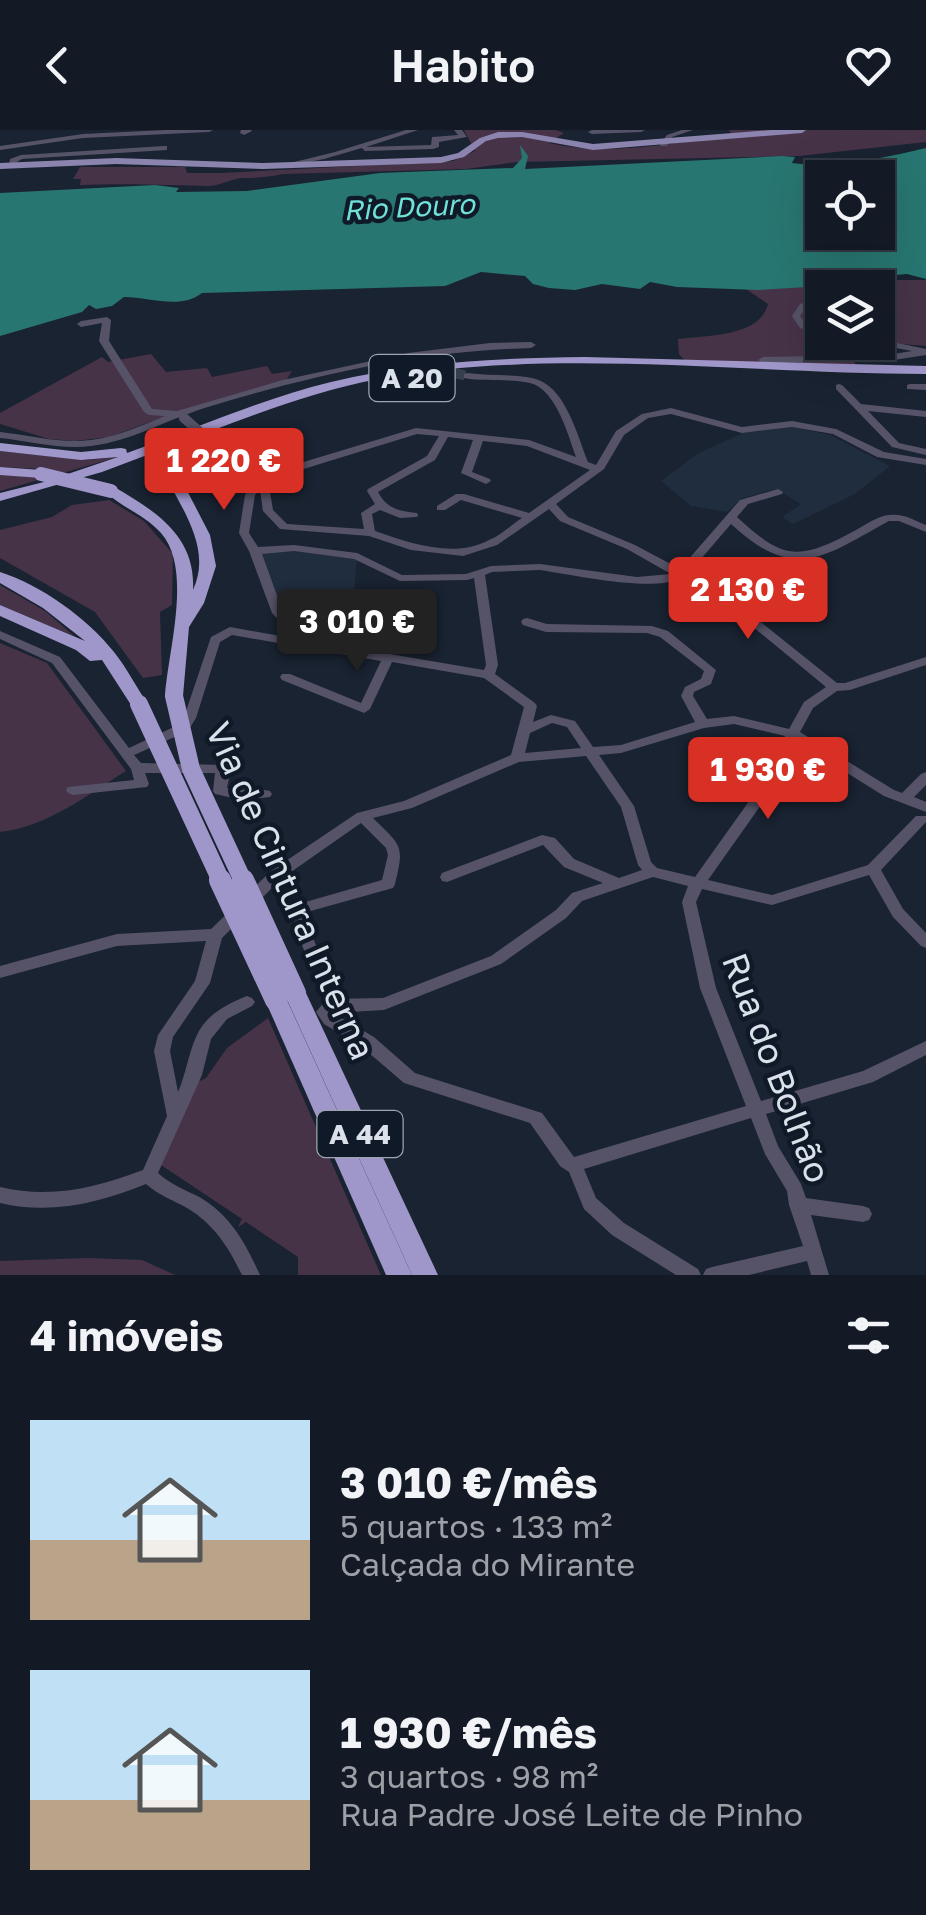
<!DOCTYPE html>
<html lang="pt">
<meta charset="utf-8">
<style>
:root{--surface:#131a25;--page:#1c232d;--text:#f1f3f6;--muted:#9da1a7;--line:#323842;--accent:#d93025}
body{margin:0;font-family:"Golos Text",sans-serif;background:var(--page);color:var(--text);height:100vh;display:flex;flex-direction:column;font-size:38px;white-space:nowrap}
*{box-sizing:border-box;margin:0}
p{font-size:32px;color:var(--muted)}
.icon{flex:none;width:55px;height:55px;fill:none;stroke:currentColor;stroke-width:2;stroke-linecap:round;stroke-linejoin:round}
.map{position:relative;height:1145px;overflow:hidden}
.sheet{display:flex;flex-direction:column;background:var(--surface);flex:1}
.sheet>*{flex:none}
.buttons{position:absolute;left:805px;top:30px;display:grid;gap:20px}
.buttons a{display:grid;place-items:center;width:90px;height:90px;border-radius:0px;background:var(--surface);box-shadow:0 10px 40px #0002,0 0 0 2px var(--line);font-size:50px}
.price{position:absolute;translate:-50% -85px;padding:0 22px;border-radius:10px;background:var(--accent);color:#fff;font-size:32px;line-height:65px;filter:drop-shadow(0 2px 5px #0008)}
.price::after{content:'';position:absolute;left:50%;top:60px;width:30px;height:22px;margin-left:-15px;background:inherit;clip-path:polygon(0 0,100% 0,50% 100%)}
.price.active{background:#222;color:#fff}
ul{padding:0;list-style:none}
li{display:flex;align-items:center;gap:30px;height:250px;padding:0 30px}
li span{display:grid;place-items:center;flex:none;width:280px;height:200px;border-radius:0px;color:#555}
li>.icon{margin-inline-start:auto}
span .icon{width:120px;height:120px;fill:#fffc;stroke-width:1}
li b{font-size:42px}
h2{display:flex;justify-content:space-between;align-items:center;height:120px;padding:0 30px;font-size:42px}
header{display:flex;justify-content:space-between;align-items:center;height:130px;padding:0 30px;background:var(--surface);font-size:45px;font-weight:600}
.map>svg:first-child{display:block}
.built{fill:#202d3f}
.green{fill:#473348}
.water{fill:#287671;fill-rule:evenodd}
.lines{fill:none;stroke-linecap:round;stroke-linejoin:round}
.minor-tunnel{stroke:#36404d;stroke-width:10;stroke-dasharray:10 5;stroke-linecap:butt}
.minor{fill:#565368;fill-rule:evenodd}
.major{fill:#8a84ae;fill-rule:evenodd}
.highway{fill:#9f96ca;fill-rule:evenodd}
.minor-bridge{stroke:#565368;stroke-width:10}
.highway-bridge-far2{stroke:#9f96ca;stroke-width:14}
.highway-bridge-far1{stroke:#9f96ca;stroke-width:18}
.highway-bridge{stroke:#9f96ca;stroke-width:22}
.labels{text-anchor:middle;stroke-width:9;stroke-linejoin:round;paint-order:stroke}
.far-water-label{font-size:28px;font-style:italic;fill:#6fe1d9;stroke:#101927}
.shield{fill:#101927;stroke:#9da5b0;stroke-width:2.5}
.shield-label{font-size:28px;font-weight:bold;fill:#dae1ea}
.near-street-label{font-size:35px;fill:#dae1ea;stroke:#101927}
</style>
<header><svg class="icon" aria-label="back" viewBox="0 0 24 24"><path d="M15 5l-7 7 7 7"/></svg>Habito<svg class="icon" aria-label="heart" viewBox="0 0 24 24"><path d="M12 20l-8-8c-3-5 5-10 8-4 3-6 11-1 8 4z"/></svg></header>
<div class="map">
<svg width="926" height="1145" viewBox="0 0 926 1145">
<rect width="100%" height="100%" fill="#192331"/>
<g class="built">
<path d="M792,297L830,305L890,336L855,364L793,394L782,387L801,374L776,359L742,368L727,382L691,376L661,351L697,324L743,303Z"/>
<path d="M290,420L357,429L353,471L280,481L260,424Z"/>
</g>
<g class="green">
<path d="M464,0H556L564,3L549,13C608,27 673,13 732,5L729,0H926V12L799,26L517,32L466,39L283,44C269,47 258,48 244,48C232,48 221,56 207,56C175,55 124,53 80,55L81,49H73L80,37H185L187,43H222L453,31L475,21Z"/>
<path d="M874,150H926V216L878,212V158H822V212L850,213L856,237L687,233L679,224L678,209C707,205 760,207 768,174L746,159Z"/>
<path d="M151,224L166,242L207,238L212,247L267,236L272,244L292,241L285,252L183,280L109,307L75,311L49,309L0,294V283L102,227L108,232Z"/>
<path d="M0,321L87,330L118,327L0,361V345L43,339L0,337Z"/>
<path d="M109,370L144,391L173,424L172,475L160,482L162,545L143,548L95,482L0,428V400L52,387L72,375Z"/>
<path d="M0,455L45,481L74,506L0,475Z"/>
<path d="M0,513L47,533L126,641C87,665 47,697 0,702Z"/>
<path d="M268,888L381,1145H298V1127L246,1092L238,1097L242,1089L161,1035L194,954L206,948L227,918Z"/>
<path d="M88,1128L142,1130L175,1145H0V1131Z"/>
</g>
<path class="water" d="M520,15L528,26L525,39L782,26L795,27L792,33C835,39 884,28 926,18V149L907,144L872,147L857,154L758,160L677,157L650,152L640,159L602,154L575,160L549,158L533,154L525,146L481,142L445,156L202,163C180,180 150,167 124,167L112,176L96,179L89,175L82,182L0,206V63L155,55L179,58L176,62L247,61L380,43L513,38L522,28ZM822,48H878V102H822Z"/>
<g class="lines">
<path class="minor-tunnel" d="M426,236L467,246"/>
<g class="minor">
<path d="M165,0H213L209,2L83,8L0,20V16L83,4Z"/>
<path d="M241,0H251L252,1L244,5L240,3Z"/>
<path d="M406,0H418L366,17L431,15L432,7L458,5L454,0H462L467,7L439,12V17L433,19L365,21L362,18L324,29L290,36L286,34L335,22Z"/>
<path d="M592,0H645L641,2L592,4L588,2Z"/>
<path d="M682,0H693L672,7L667,16H661L660,14L667,5Z"/>
<path d="M164,16H167V20L22,29L17,32L16,37L9,35L10,29L21,25Z"/>
<path d="M822,167V173L806,178L800,186L806,194L822,199V205L800,198L792,186L800,174Z"/>
<path d="M107,187L111,190L109,211L152,279L177,281L283,250L408,223L490,213L531,212L536,215L531,218C421,221 313,245 208,277C168,289 132,311 91,316C61,320 30,311 0,308V302C27,305 54,312 80,311C110,310 138,297 165,286L149,285L144,282L99,211L102,193L81,197L77,194L81,191Z"/>
<path d="M878,209L926,219V225L887,231L763,233L758,230L763,227L887,225L912,221L874,214L873,212H878Z"/>
<path d="M467,243C488,246 511,244 532,248C565,254 577,305 588,332L596,335L616,301L642,284L671,278L742,297L792,291L836,299L884,322L926,329V335L877,327L833,304L792,297L742,303L671,284L648,288L624,305L604,339L556,374L568,387L635,415L680,439L740,370L778,359L783,362L782,364L748,374L737,387C783,430 799,431 854,401C864,396 877,386 889,385C903,383 914,390 926,395V402L899,391H889C823,427 795,453 731,394L688,444L732,469L837,553H845L926,527V535L850,560L837,561L813,578L800,602L894,660L902,663L921,644L926,642V655L914,667L926,672V682L884,666L796,611L768,665L708,750L772,765L868,735L916,686H926V692L881,740L903,779L926,803V818L921,816L893,787L869,745L772,775L702,759L696,772L716,858L761,971L863,941L926,911V925L873,952L766,984L778,1016L801,1054L806,1068L863,1076L869,1078L872,1084L869,1090L863,1092L811,1085L829,1145H811L807,1131L749,1145H703L706,1139L712,1137L803,1116L789,1075L787,1061L765,1024L751,988L584,1039L596,1068L624,1093L698,1139L701,1145H676L612,1105L584,1079L569,1042L560,1036L530,993L404,953L362,917L324,894L316,882L325,871L330,869L383,868L491,826L556,780L572,763L603,753L564,737L543,715L447,752L442,751L440,747L442,743L542,705L555,708L574,729L619,748L642,740L638,735L621,677L586,626L519,632L412,678L373,688C401,716 405,714 395,754L393,758L307,782L309,797L320,826L318,830L313,832L308,830L306,826C301,809 289,793 295,775L382,750L388,725L386,718L361,693L281,749L222,808L210,853L173,907L170,921L178,962C186,944 188,925 196,907C205,885 227,874 247,866L252,868L255,872L252,876L227,889L211,909L202,945L158,1043C171,1055 186,1060 201,1068C231,1086 246,1114 260,1145H242C229,1118 214,1094 187,1078C173,1070 158,1065 146,1054C99,1073 51,1085 0,1073V1057C50,1069 96,1058 143,1040L167,986L154,921L158,905L195,851L206,811L117,816L0,848V836L117,804L211,799L271,741L357,683L404,671L511,625L524,577L484,548L392,532L370,579L364,583L282,550L280,547L282,544H290L361,573L381,531L232,505L220,512L196,588L188,601L134,625L141,633L224,635L230,644L227,658C241,660 256,658 270,661L272,664L270,667L242,670L215,664L213,661L215,643H145L149,654L147,657L73,665L68,663L66,660L68,657L134,650L131,639L52,533L0,509V501L60,527L129,618L178,595L184,587L211,507L230,497L297,509L272,483L249,421L239,403L245,365L257,349L243,343L216,322V318C230,319 248,338 264,344L416,298L529,310L576,327C568,305 556,259 530,253C508,248 485,252 464,248V244ZM417,304L439,306L427,326L368,359L367,361L375,374L361,383L364,399L287,394L273,380L268,350ZM448,307L473,310L461,343L486,354L491,351L490,349L472,342L483,311L527,316L590,340L529,383L464,364H456L437,376V380H445L461,370L522,388C511,395 501,405 489,410C454,429 410,413 375,401L372,384L380,380L400,388L417,387L418,385L417,383C399,381 387,379 378,362L435,330ZM260,360L263,381L280,399L369,406L411,420L463,426L497,415L549,379L560,391L627,419L671,444L637,447L540,434L491,436L466,444L402,445L357,423L294,415L258,417L249,403L255,365ZM294,421L354,429L400,451L467,450L474,448L486,535L484,540L313,511L283,482L262,424ZM540,440C575,445 649,462 679,449L724,473L826,557L804,572L789,599L734,586L707,589L693,566L694,562L711,554L716,540L668,501L652,496L547,494L527,488L523,489L521,492L523,495L546,502L647,503L660,507L704,541L701,549L685,557L681,566L695,592L621,615L593,617L575,591L551,585L533,592L537,576L535,573L495,544L498,535L485,445L492,442ZM552,593L567,597L581,618L525,623L530,603ZM734,594L785,606L757,660L695,747L657,738L651,732L634,676L599,625L621,623L704,598ZM653,747L688,756L682,772L700,858L746,976L574,1027L542,983L415,943L374,907L333,883L384,880L501,834L566,788L582,771Z"/>
<path d="M839,254L842,255L861,274L926,281V287L868,281L899,313L926,319V325L892,317L836,259V255Z"/>
<path d="M910,254H926V260L907,259V255Z"/>
</g>
<path class="major" d="M771,0H806L802,3L593,20L522,7L498,8L486,11L464,27L441,33L263,39L116,34L0,39V33L116,28L263,33L441,27L458,23L480,8L498,2H522L593,14Z"/>
<g class="highway">
<path d="M585,227L926,236V244C749,244 551,217 378,249C321,260 266,280 211,301L218,305L216,308L191,321L179,335V345L210,405L216,436L204,473L189,497L183,566L174,572L165,566C168,521 193,439 161,403C145,385 121,377 104,361L111,357L116,358C157,382 196,407 193,460C212,419 183,381 165,345V334L181,315L200,305L102,342L0,371V363L44,352L118,327L81,330L0,321V313L81,322L121,318L126,319L127,323C195,299 261,269 331,252C415,232 499,228 585,227Z"/>
<path d="M0,337L41,340L48,344L41,348L0,345Z"/>
<path d="M0,442C41,455 87,488 114,522C127,538 136,557 148,574L145,578H133L102,530L90,531L76,520L0,486V475L85,511L43,478L0,453Z"/>
<path d="M295,854L303,857L306,863L438,1145H412L284,863L287,857Z"/>
<path d="M276,861L284,864L287,870L412,1145H386L265,870L268,864Z"/>
</g>
<path class="minor-bridge" d="M184,288L220,320"/>
<path class="highway-bridge-far2" d="M41,344L111,361"/>
<g class="highway-bridge-far1">
<path d="M174,566L191,639L244,753"/>
<path d="M139,574L222,753"/>
</g>
<g class="highway-bridge">
<path d="M220,750L276,870"/>
<path d="M243,750L295,863"/>
</g>
</g>
<g class="labels">
<g class="far-water-label">
<text transform="translate(409 77) rotate(-3)" y="10">Rio Douro</text>
</g>
<g class="shield">
<rect x="369.5" y="225" width="85" height="46" rx="8"/>
<rect x="317.5" y="981" width="85" height="46" rx="8"/>
</g>
<g class="shield-label">
<text x="412" y="258">A 20</text>
<text x="360" y="1014">A 44</text>
</g>
<g class="near-street-label">
<text transform="translate(290 761) rotate(66)" y="12">Via de Cintura Interna</text>
<text transform="translate(776 938) rotate(69)" y="12">Rua do Bolhão</text>
</g>
</g>
</svg>
<div class="buttons">
<a><svg class="icon" aria-label="locate" viewBox="0 0 24 24"><circle cx="12" cy="12" r="6"/><path d="M12 2v4M12 18v4M2 12h4M18 12h4"/></svg></a>
<a><svg class="icon" aria-label="layers" viewBox="0 0 24 24"><path d="M12 4l9 5-9 5-9-5zM3 14l9 5 9-5"/></svg></a>
</div>
<b class="price" style="left:224px;top:383px">1 220 €</b>
<b class="price" style="left:748px;top:512px">2 130 €</b>
<b class="price active" style="left:357px;top:544px">3 010 €</b>
<b class="price" style="left:768px;top:692px">1 930 €</b>
</div>
<section class="sheet">
<h2>4 imóveis<svg class="icon" aria-label="filters" viewBox="0 0 24 24"><path d="M4 7h16M4 17h16"/><circle cx="9" cy="7" r="2"/><circle cx="15" cy="17" r="2"/></svg></h2>
<ul>
<li><span style="background:linear-gradient(#bfe0f5 60%,#b9a48a 0)"><svg class="icon" aria-label="home" viewBox="0 0 24 24"><path d="M3 11l9-7 9 7M6 9v11h12V9"/></svg></span><div><b>3 010 €/mês</b><p>5 quartos · 133 m²</p><p>Calçada do Mirante</p></div></li>
<li><span style="background:linear-gradient(#bfe0f5 65%,#b9a48a 0)"><svg class="icon" aria-label="home" viewBox="0 0 24 24"><path d="M3 11l9-7 9 7M6 9v11h12V9"/></svg></span><div><b>1 930 €/mês</b><p>3 quartos · 98 m²</p><p>Rua Padre José Leite de Pinho</p></div></li>
</ul>
</section>
